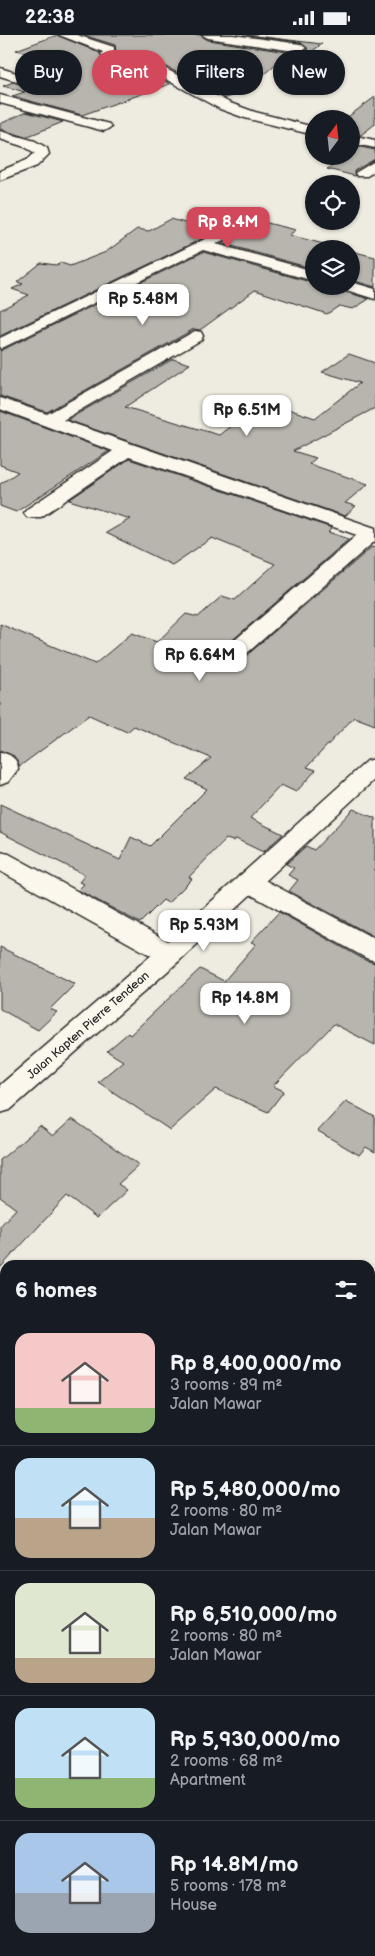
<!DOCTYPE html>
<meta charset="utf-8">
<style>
:root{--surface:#171b24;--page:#242831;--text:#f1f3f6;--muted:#9ea1a6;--line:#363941;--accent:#d1495b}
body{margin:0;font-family:"Balsamiq Sans",sans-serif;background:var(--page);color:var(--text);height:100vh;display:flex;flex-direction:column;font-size:19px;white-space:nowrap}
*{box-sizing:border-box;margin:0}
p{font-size:16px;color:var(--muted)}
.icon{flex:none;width:28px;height:28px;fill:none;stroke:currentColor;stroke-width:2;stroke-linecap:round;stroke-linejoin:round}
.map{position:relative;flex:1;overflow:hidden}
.panel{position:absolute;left:0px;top:1225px;width:375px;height:696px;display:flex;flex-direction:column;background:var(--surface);border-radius:15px 15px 0 0;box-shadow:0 1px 4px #0004}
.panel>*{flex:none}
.banner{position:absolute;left:15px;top:15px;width:345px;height:45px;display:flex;gap:10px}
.needle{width:32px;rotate:15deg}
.fabs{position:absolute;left:305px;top:75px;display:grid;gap:10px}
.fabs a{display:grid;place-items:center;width:55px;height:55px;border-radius:50%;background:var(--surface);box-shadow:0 1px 4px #0004;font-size:25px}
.price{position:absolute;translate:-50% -42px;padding:0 11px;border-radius:10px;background:#fff;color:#222;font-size:16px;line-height:32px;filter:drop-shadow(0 1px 2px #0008)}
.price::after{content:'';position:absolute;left:50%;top:30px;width:15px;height:11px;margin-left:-8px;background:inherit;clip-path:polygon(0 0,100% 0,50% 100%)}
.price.selected{background:var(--accent);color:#fff}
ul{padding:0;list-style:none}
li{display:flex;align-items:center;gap:15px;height:125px;padding:0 15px}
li+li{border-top:1px solid var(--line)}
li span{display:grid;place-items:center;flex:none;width:140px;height:100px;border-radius:15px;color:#555}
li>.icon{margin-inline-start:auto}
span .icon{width:60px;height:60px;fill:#fffc;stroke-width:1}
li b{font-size:21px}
h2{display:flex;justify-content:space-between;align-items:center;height:60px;padding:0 15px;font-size:21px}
.chip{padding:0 18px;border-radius:22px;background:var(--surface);box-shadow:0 1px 4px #0004;font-size:18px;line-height:45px}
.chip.selected{background:var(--accent);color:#fff}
.status{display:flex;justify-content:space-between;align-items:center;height:35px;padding:0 25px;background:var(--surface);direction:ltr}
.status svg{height:14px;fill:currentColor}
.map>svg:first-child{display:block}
.building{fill:#b8b5ae;stroke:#2b2b2b}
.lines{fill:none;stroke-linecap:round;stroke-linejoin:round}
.minor-casing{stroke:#2b2b2b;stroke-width:3}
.tertiary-casing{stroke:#2b2b2b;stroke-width:3}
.secondary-casing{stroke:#2b2b2b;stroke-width:3}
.minor{fill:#fbf7ec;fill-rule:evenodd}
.tertiary{fill:#fbf7ec;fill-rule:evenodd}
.secondary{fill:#fbf7ec;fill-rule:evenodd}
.labels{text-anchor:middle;stroke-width:5;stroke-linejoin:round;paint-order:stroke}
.street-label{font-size:12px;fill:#2b2b2b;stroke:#fbf7ec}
</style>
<div class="status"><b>22:38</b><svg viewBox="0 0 49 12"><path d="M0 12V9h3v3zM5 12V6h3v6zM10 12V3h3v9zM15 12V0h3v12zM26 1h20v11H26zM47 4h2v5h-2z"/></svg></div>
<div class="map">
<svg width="375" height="1921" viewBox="0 0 375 1921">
<rect width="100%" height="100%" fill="#eeebe0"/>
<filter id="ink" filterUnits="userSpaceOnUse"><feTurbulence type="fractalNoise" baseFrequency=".02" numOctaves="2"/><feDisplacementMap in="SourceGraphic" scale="10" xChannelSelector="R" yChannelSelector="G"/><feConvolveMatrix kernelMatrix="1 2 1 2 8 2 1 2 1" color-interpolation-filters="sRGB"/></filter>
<g filter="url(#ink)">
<g class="building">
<path d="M57,0L100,18L105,26L157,42L170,49L82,80L12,61L25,57L3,51L13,47L41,56L49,52L47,45L16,36L47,22L16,15Z"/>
<path d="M83,0H200L208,5L300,19L308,14L300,7L247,0L322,9L295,29L279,26L244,57L225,63L167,32L116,17L115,10Z"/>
<path d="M375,62V89L361,100L351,98V84H345Z"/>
<path d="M26,77L63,87L26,102L0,94V89Z"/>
<path d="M351,110L375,115V124L354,136L355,141L327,134L345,121H351Z"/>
<path d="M171,184L216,197L0,301V275L29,260L12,254L23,249L17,247L41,228L56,230L61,228L70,231L106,217L137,194L149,196Z"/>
<path d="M259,186L296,195L289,200L343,214H314V234L221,208L246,196L248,189Z"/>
<path d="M351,216L375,222V252L351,245Z"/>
<path d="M203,217L314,248V251H339L342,256L369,264L353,274L339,271L327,279L255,255L200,295L194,294L47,377L0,361V316Z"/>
<path d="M349,319L375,328V373L293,416L316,423L309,429L368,449L345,468L356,471L345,481L67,385L173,324L190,329L125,372L219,400L249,377L273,385L288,374L315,383L360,348L322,337Z"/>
<path d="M0,376L109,416L16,477L0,471V449L18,437L0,430Z"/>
<path d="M129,424L332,493L328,497L349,504L228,609L224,616L229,622L237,624L246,621L372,512L375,513V690L354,682L307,732L316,735L296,757L281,750L250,783L283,799L263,817L236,804L233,806L226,804L189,842L192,844L168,868L163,865L140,888L78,855L84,849L79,847L85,840L0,797V769L120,825L131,802L150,811L207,754L186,744L211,723L134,691L127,697L89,680L20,731L14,721L0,715V589L95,629L132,598L157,607L186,579L198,582L222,561L235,565L275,529L212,503L172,530L106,498L130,484L69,465Z"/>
<path d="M353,774L375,783V902L289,856L298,845L288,840L294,833L286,829L306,811L314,815Z"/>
<path d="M279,877L365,925L375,928V1010L334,989L273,1051L284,1056L268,1077L216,1054L170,1095L98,1047L123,1026L107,1016L128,998L130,1000L200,934L224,946L256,909L251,907Z"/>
<path d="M0,912L75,949L50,974L57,977L38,995L0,974Z"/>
<path d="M346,1066L375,1082V1117L366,1112L359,1120L318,1096Z"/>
<path d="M72,1084L139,1130L118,1149L127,1155L97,1183L67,1161L0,1233V1191L16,1174L0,1162V1125L40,1091L53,1101Z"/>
</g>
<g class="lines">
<g class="minor-casing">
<g id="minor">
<path d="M202,0H233L300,9L306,13L300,17L208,3Z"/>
<path d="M0,33L46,47L48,50L42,54L0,41Z"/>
<path d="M0,60L109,89L111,92L104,96L0,68Z"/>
<path d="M0,96L35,106L47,113L49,119L37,131L0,145V136L27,125L35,118L25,112L0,104Z"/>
<path d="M375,126V136L367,141H357L355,138Z"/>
<path d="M240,187L245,188L247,191L245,194L216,209L314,236V246L203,215L0,314V303Z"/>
<path d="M351,247L375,254V264L343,254L341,251H351Z"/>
<path d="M195,296L201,297L203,301L201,305L63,385L375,493V506L245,620L237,622L229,620L226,615L229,610L357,500L129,422L41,482H27L24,478L27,474L113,416L0,374V363L47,379Z"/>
<path d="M0,717C9,719 18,723 18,734L8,747L0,750Z"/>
<path d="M0,817L9,819L179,912L183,919L179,926L170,929L161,926L0,836Z"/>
<path d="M248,838L257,841L375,904V926L366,923L239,853L235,847L239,841Z"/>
</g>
</g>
<g class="tertiary-casing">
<g id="tertiary">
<path d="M59,0H77L114,12V18L166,34L230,68L255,77L314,92V100L245,83L220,74L158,40L106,24L101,19L103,17Z"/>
<path d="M351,100L375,105V113L351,108Z"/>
</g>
</g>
<g class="secondary-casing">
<path id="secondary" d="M375,724V744L179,926L10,1075L0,1078V1050L161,912L367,726Z"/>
</g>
<use href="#minor" class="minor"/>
<use href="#tertiary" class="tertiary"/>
<use href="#secondary" class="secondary"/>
</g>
</g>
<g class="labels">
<g class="street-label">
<text transform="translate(88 990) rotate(-41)" y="4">Jalan Kapten Pierre Tendean</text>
</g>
</g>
</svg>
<div class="fabs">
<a><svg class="needle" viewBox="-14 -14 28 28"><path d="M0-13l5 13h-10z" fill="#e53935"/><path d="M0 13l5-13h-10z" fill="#9ea1a6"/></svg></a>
<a><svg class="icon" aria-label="locate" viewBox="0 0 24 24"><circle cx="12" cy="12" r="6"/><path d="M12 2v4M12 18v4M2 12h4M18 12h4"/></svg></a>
<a><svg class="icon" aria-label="layers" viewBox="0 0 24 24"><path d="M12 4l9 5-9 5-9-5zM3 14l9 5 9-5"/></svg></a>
</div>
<b class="price selected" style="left:228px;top:214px">Rp 8.4M</b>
<b class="price" style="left:143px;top:291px">Rp 5.48M</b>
<b class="price" style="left:247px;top:402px">Rp 6.51M</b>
<b class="price" style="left:200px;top:647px">Rp 6.64M</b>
<b class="price" style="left:204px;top:917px">Rp 5.93M</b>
<b class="price" style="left:245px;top:990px">Rp 14.8M</b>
<div class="banner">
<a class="chip">Buy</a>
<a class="chip selected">Rent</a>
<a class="chip">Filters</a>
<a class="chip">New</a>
</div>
<section class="panel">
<h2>6 homes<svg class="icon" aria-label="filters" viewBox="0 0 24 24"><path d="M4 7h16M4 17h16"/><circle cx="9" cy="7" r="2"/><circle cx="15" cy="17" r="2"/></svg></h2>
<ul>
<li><span style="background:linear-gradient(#f6c9c9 75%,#8fb573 0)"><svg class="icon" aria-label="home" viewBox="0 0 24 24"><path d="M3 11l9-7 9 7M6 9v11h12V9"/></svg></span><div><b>Rp 8,400,000/mo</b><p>3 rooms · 89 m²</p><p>Jalan Mawar</p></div></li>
<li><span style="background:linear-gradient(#bfe0f5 60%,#b9a48a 0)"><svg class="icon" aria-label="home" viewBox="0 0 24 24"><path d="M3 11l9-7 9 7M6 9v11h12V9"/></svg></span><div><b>Rp 5,480,000/mo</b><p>2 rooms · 80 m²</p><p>Jalan Mawar</p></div></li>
<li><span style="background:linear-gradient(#dfe7d0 75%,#b9a48a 0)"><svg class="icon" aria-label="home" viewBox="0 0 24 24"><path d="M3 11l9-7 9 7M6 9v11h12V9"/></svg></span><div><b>Rp 6,510,000/mo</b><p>2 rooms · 80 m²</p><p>Jalan Mawar</p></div></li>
<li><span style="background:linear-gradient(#bfe0f5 70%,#8fb573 0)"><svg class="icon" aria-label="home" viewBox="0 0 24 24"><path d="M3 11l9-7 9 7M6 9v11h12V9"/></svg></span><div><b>Rp 5,930,000/mo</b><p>2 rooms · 68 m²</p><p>Apartment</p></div></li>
<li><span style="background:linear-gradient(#a9c7e8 60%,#9aa5b1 0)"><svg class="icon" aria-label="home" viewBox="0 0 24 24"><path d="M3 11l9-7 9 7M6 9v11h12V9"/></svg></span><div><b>Rp 14.8M/mo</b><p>5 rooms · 178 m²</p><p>House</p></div></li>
</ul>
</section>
</div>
